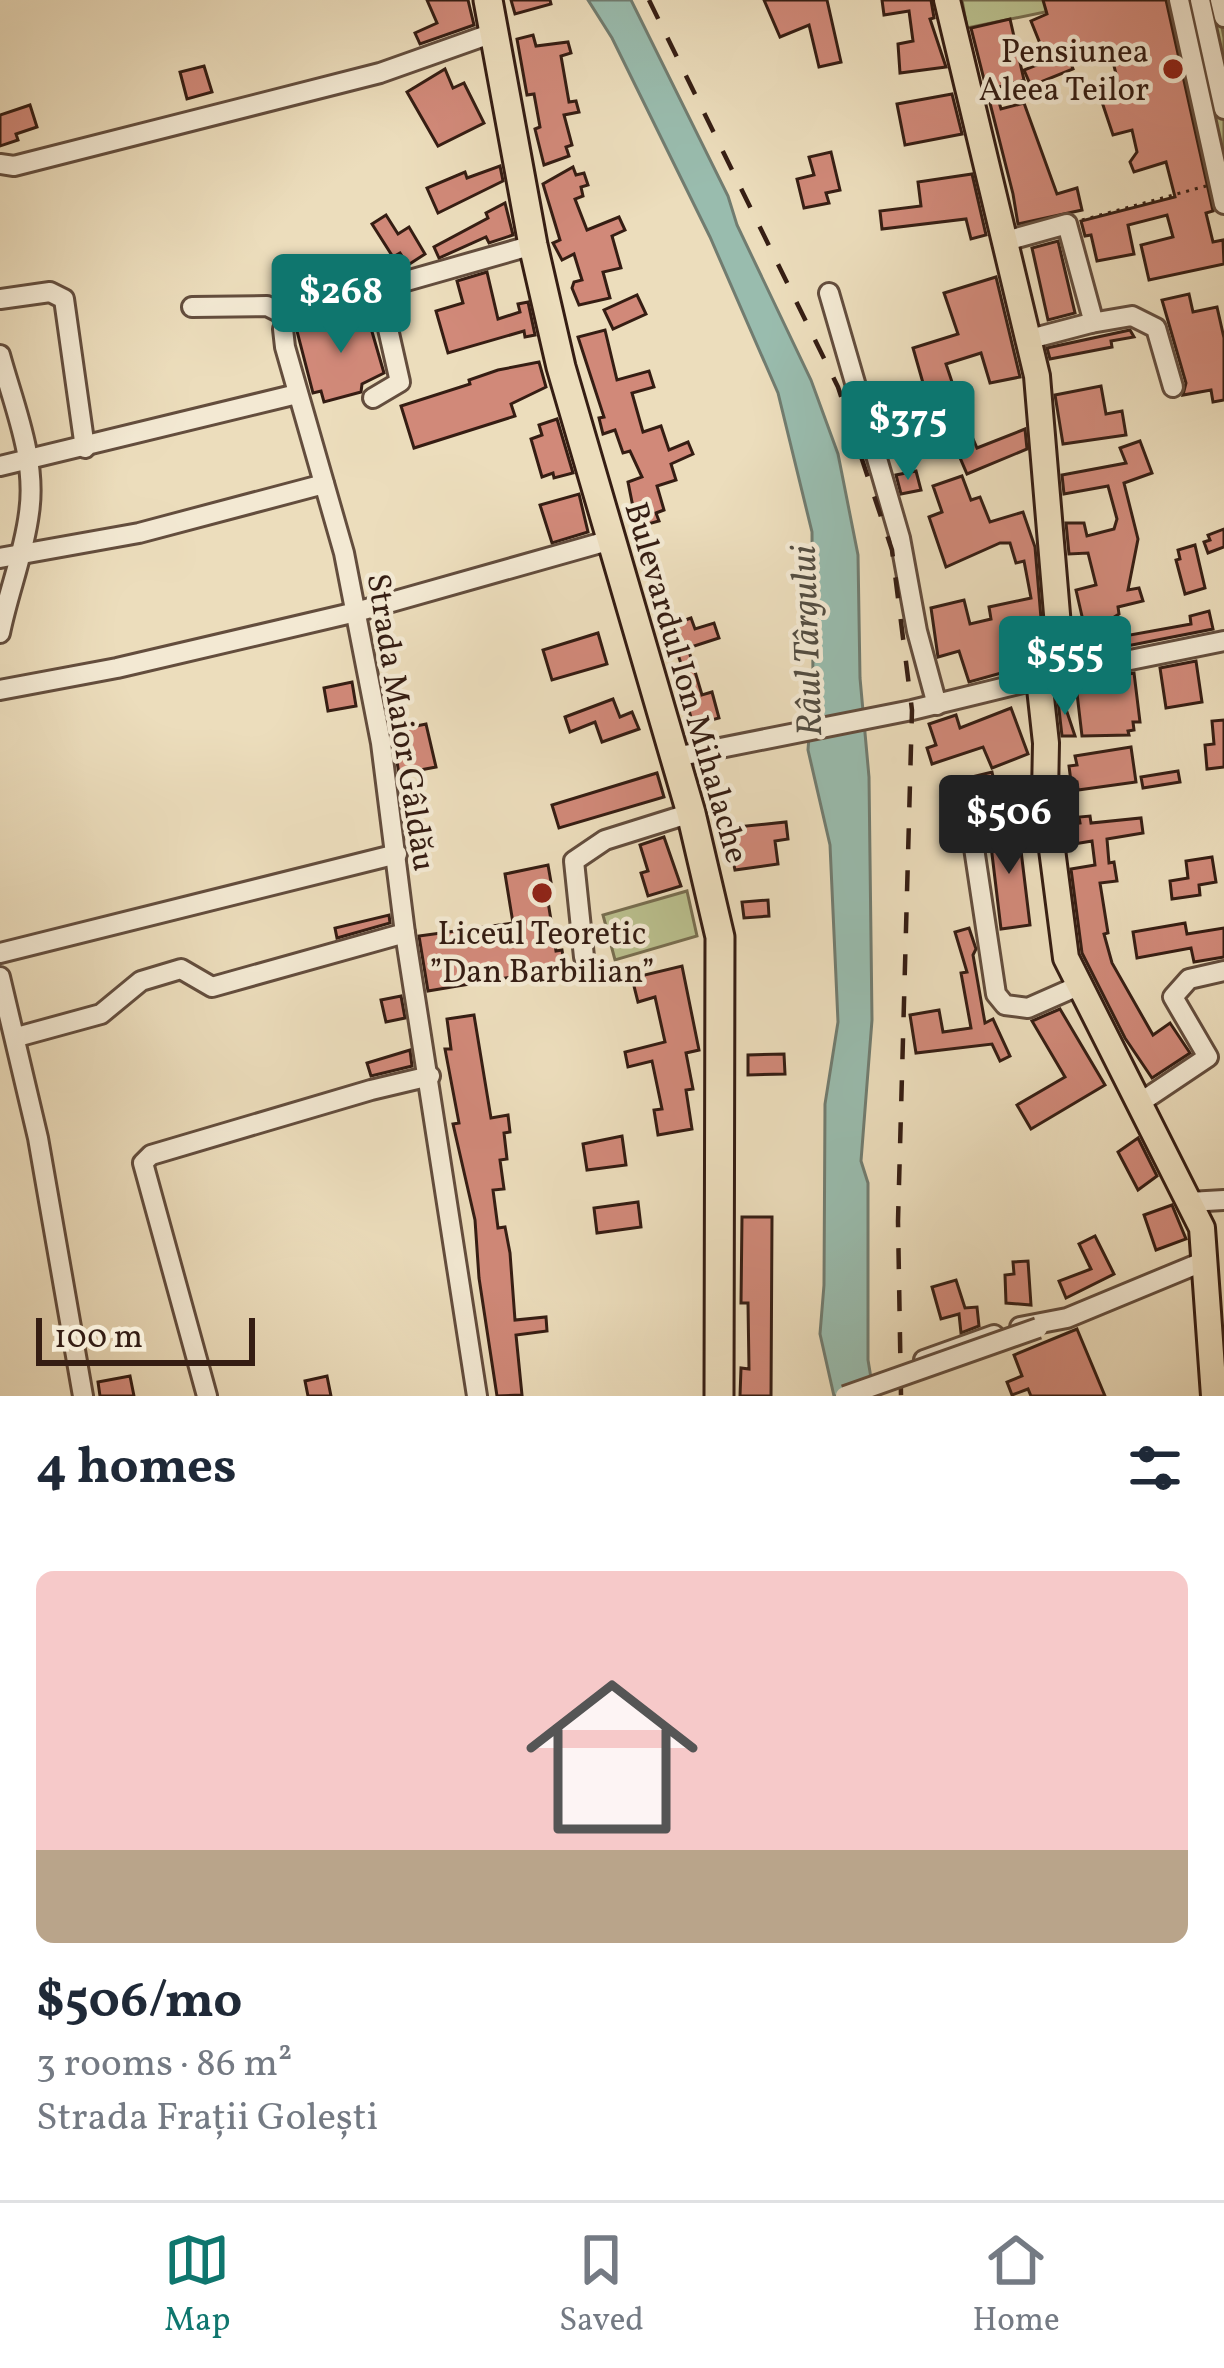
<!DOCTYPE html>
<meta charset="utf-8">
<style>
:root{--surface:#fff;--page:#f6f6f7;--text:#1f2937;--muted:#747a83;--line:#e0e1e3;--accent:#0f766e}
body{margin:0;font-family:Vollkorn,serif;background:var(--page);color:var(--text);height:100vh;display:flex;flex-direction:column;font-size:45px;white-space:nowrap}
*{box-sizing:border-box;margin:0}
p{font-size:39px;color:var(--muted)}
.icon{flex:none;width:66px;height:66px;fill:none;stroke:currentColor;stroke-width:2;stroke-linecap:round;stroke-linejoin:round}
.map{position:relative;height:1396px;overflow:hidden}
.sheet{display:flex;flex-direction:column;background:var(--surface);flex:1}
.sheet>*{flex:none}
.scale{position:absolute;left:36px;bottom:30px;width:219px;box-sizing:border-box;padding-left:12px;border:6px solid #351d13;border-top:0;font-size:33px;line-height:42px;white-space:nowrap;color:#351d13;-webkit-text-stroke:9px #f3e9d3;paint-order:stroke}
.price{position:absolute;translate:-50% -102px;padding:0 27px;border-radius:12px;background:var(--accent);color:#fff;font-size:39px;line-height:78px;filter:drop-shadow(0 3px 6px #0008)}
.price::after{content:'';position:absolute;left:50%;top:72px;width:36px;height:27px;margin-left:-18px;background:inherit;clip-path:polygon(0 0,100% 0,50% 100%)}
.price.current{background:#222;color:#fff}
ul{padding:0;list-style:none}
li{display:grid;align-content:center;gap:24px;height:636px;padding:0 36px}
li span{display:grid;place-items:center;height:372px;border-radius:18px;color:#555}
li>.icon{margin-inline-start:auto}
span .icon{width:216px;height:216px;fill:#fffc;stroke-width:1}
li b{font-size:51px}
h2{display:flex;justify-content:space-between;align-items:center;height:144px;padding:0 36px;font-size:51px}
.tab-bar{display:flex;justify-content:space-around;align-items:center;height:168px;border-top:3px solid var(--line);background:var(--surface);font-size:33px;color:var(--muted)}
.tab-bar a{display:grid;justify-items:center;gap:6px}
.tab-bar .current{color:var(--accent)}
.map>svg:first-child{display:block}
.green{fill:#bac08e;stroke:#786e50;stroke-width:3}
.water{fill:#99bcae;stroke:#717c70;stroke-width:3}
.building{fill:#d18979;stroke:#351d13;stroke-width:3}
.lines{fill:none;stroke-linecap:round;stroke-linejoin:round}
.minor-casing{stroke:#634d3d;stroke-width:24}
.major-casing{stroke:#351d13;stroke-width:30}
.highway-casing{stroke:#351d13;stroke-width:33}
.path{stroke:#351d13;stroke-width:3;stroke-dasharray:3 6;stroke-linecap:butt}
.minor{stroke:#f3e9d3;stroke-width:18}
.major{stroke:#ecddbc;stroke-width:24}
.highway{stroke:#ecddbc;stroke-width:27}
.rail{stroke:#351d13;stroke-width:4.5;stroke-dasharray:21 21;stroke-linecap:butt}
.minor-bridge-casing{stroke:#634d3d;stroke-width:24;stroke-linecap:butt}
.minor-bridge{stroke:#f3e9d3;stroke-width:18}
.poi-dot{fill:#8f2418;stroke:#f3e9d3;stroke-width:4.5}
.labels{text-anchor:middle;stroke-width:9;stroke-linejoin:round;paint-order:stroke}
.poi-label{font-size:33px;fill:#351d13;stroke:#f3e9d3;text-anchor:end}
.street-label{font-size:33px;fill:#351d13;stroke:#f3e9d3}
.water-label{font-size:36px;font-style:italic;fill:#534d42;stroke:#f3e9d3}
</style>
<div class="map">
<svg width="1224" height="1396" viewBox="0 0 1224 1396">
<rect width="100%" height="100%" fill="#ecddbc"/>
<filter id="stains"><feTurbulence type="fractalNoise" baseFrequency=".00167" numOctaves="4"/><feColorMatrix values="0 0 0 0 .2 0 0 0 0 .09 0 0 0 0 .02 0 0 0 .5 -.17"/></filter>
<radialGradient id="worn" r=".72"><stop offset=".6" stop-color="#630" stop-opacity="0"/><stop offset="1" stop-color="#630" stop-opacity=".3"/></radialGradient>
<g class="green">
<path d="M962,0H1043L1050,11L967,28Z"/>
<path d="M1181,0H1217L1224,38V192Z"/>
<path d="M687,891L697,936L615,960L603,915Z"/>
</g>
<path class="water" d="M588,0H631L728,196L737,225L811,380L838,454L858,555L860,678L869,777L872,1020L861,1161L868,1183V1360L874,1396H834L820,1334L824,1285L825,1104L838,1022L830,845L808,750L813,684L812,532L778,393L710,237L612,38Z"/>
<g class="building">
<path d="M427,0H468L474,25L420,44L415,33L437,23Z"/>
<path d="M511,0H550L551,4L515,14Z"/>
<path d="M764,0H827L841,62L819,67L809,25L780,37Z"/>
<path d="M882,0H931L934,18L930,19L946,67L900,73L898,44L913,41L909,11L884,15Z"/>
<path d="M1043,0H1166L1213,211L1206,213L1213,242L1223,240L1224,264L1149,280L1141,245L1173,237L1167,215L1128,225L1134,254L1097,261L1091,235L1085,236L1081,221L1175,197L1166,162L1134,172L1130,162L1137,152L1132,130L1113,135L1100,96L1102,92L1119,86L1109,46L1069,58L1073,69L1043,81L1049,95L1037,100L1024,70L1047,61L1031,21L1047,14Z"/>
<path d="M1010,19L1024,80L995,88L1001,109L1024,103L1057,194L1077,188L1082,210L1018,224L1013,194L971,28Z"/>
<path d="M533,35L536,46L568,42L571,53L561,56L569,102L576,101L579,112L564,115L572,145L566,147L569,156L544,165L535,129L540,127L534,94L527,95L517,39Z"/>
<path d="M204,66L212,92L187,99L180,72Z"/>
<path d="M445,69L453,88L464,83L484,123L438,146L407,92Z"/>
<path d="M952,94L962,134L905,145L897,104Z"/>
<path d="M30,105L37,127L16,134L18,140L0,146V115Z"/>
<path d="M831,152L840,190L826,193L829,203L804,208L797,179L814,175L809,157Z"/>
<path d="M500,166L503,181L438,213L427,188L465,172L467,178Z"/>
<path d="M573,167L576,175L584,173L588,185L581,187L583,196L575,199L587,230L619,217L625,230L612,236L621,268L603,272L610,298L579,305L572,288L574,282L582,280L574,254L562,260L553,243L560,240L543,184Z"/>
<path d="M972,174L986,235L971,239L966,219L882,229L880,211L921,206L918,182Z"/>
<path d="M505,203L513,235L489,243L486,237L439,258L434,247L488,218L486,213Z"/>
<path d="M386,215L398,234L409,227L425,254L408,265L400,253L393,257L372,224Z"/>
<path d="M1058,241L1075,313L1048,320L1032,248Z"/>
<path d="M487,272L498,319L520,312L518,304L528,302L535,335L525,337L524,331L448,353L436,311L463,303L457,281Z"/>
<path d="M996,277L1020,377L990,383L981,353L946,364L954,388L927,397L913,348L958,334L944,293Z"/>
<path d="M1189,294L1193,312L1217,307L1224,338V400L1213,402L1211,390L1183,395L1186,383L1162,300Z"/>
<path d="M637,295L646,314L613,329L604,310Z"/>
<path d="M366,311L384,373L362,384L361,392L324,402L321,391L313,393L297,331Z"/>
<path d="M605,330L617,380L649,371L654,387L632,393L643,432L661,426L669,450L688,442L693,454L671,464L676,480L657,486L664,510L656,513L659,521L637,527L628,482L642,477L630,451L623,453L615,430L603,434L599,418L604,417L578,337Z"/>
<path d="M1130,330L1134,337L1111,341L1112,347L1050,359L1047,348Z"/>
<path d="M539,362L546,387L511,404L515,416L414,448L401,406L470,384L469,380L498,370Z"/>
<path d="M1101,386L1106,414L1122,411L1126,435L1063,444L1055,395Z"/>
<path d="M557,419L573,473L554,478L553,473L542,477L531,439L542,435L539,425Z"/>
<path d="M1025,429L1027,449L967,474L955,446L973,439L977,448Z"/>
<path d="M1140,441L1152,473L1124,483L1138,539L1128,590L1139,588L1143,601L1118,607L1119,614L1111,619L1084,625L1076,590L1096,585L1088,553L1069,554L1066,523H1084L1087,536L1114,529L1117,519L1108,486L1064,494L1062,475L1126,463L1120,448Z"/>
<path d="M916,471L921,490L901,494L896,475Z"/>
<path d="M962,476L971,500L980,497L990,522L1023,512L1035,547L1042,630L1041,662L969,682L959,651L938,657L931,608L964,600L970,624L991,619L989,607L1031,598L1024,561L1016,563L1010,543H1000L946,567L929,517L942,512L933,486Z"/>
<path d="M579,494L588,532L552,543L540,505Z"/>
<path d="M1224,529V547L1208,553L1204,542L1210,540L1208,535Z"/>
<path d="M1195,545L1205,588L1185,594L1176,560L1180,559L1178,550Z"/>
<path d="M1209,611L1213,629L1081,655L1091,642L1191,624L1190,616Z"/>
<path d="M691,618L695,629L714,623L719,638L688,648L702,695L712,692L719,718L693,725L682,685L676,686L672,670L682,667L675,645L669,647L665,635L670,634L668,626Z"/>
<path d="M598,633L607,664L552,680L543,650Z"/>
<path d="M1196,661L1202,702L1166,708L1160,668Z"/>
<path d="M1134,673L1140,722H1133L1134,730L1128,731L1129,735L1082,736L1076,685Z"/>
<path d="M352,682L356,706L328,711L324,688Z"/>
<path d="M1060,691L1075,736H1062L1057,692Z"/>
<path d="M613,699L620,717L632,712L639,729L602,742L595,722L570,732L565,717Z"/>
<path d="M1011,708L1028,754L992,768L983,747L932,764L927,748L936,745L929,724L956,715L960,728Z"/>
<path d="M1224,720V767L1207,769L1205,745L1214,744L1212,721Z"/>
<path d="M426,724L436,767L399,774L392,731Z"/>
<path d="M1131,747L1136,782L1078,790L1077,782H1071L1069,766L1077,765L1075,756Z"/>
<path d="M1178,771L1180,782L1143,788L1141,777Z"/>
<path d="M992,772L996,790L984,793L990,817L981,819L970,815L964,787L969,786L968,778Z"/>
<path d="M657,773L664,797L559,828L552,805Z"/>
<path d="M1090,816L1091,823L1141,818L1143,833L1107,839L1109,863L1114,862L1117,881L1100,883L1108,933L1104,934L1112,963L1153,1035L1170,1023L1190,1053L1152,1078L1125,1038L1082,953L1071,869L1095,865L1092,841L1068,845L1066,825L1080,823L1079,817Z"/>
<path d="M786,822L788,839L775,841L778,864L735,870L726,828Z"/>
<path d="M1018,826L1030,925L1001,929L989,829Z"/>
<path d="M664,837L681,886L648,896L641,873L648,871L640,845Z"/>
<path d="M1212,857L1216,882L1199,885L1200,895L1172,899L1170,881L1188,878L1186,861Z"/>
<path d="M548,865L551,882L545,883L556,951L562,950L565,968L428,991L419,936L513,923L505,874Z"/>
<path d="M768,900L769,916L744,918L742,902Z"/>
<path d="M389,915L390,923L337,938L335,928Z"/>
<path d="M1185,923L1187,934L1224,928V957L1194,962L1191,948L1137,958L1133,932Z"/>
<path d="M969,928L976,949L973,955L985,1023L993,1019L1010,1056L1000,1061L992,1044L916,1053L910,1015L939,1010L943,1032L971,1028L961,973L967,972L955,932Z"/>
<path d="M682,966L699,1050L686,1053L693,1089L686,1090L692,1129L658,1135L654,1110L662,1109L652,1061L628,1067L625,1052L665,1042L655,997L638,1002L632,978Z"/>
<path d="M401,996L405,1018L386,1022L381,1000Z"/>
<path d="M1060,1009L1105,1085L1031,1129L1017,1105L1065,1077L1032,1021Z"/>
<path d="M474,1015L491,1118L508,1115L510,1132L504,1133L507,1159L500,1160L504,1189L493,1190L498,1228L505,1227L510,1253L515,1320L546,1317L547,1331L516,1335L522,1395L497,1396L479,1278L475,1220L453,1124L459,1123L445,1049H451L447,1019Z"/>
<path d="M410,1050L412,1066L371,1076L367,1063Z"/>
<path d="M784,1054L785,1074L748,1075V1055Z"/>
<path d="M622,1136L626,1165L587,1170L583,1144Z"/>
<path d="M1138,1138L1157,1176L1138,1190L1118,1152Z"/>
<path d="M638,1202L641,1227L597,1233L594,1208Z"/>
<path d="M1172,1205L1186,1239L1156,1250L1144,1215Z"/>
<path d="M742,1217H772L771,1396H740L741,1368L749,1369L748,1303H741Z"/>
<path d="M1095,1236L1114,1274L1066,1298L1059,1281L1091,1269L1079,1244Z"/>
<path d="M1028,1261L1031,1305L1006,1303L1005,1275L1014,1274L1013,1262Z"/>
<path d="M956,1280L965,1308L977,1307L979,1326L961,1333L959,1314L941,1319L932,1287Z"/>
<path d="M1077,1329L1105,1396H1031L1028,1389L1012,1395L1007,1382L1022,1376L1014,1355Z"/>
<path d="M130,1376L134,1396H100L98,1382Z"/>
<path d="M327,1376L331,1396H308L305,1381Z"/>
</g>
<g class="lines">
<g class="minor-casing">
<g id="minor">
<path d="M1179,0L1224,204"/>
<path d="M1200,0L1224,109"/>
<path d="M1220,0L1224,17"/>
<path d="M0,164L14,166L380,73L493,33"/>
<path d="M1006,241L1067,224L1092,316L1091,323L1030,339"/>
<path d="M829,293L900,538L917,631L937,705"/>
<path d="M0,299L50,292L64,299L85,448"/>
<path d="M192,307L267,306L289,317"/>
<path d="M1091,323L1132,316L1156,328L1173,387"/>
<path d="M0,355C14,406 37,460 29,513C24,554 8,593 0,633"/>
<path d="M373,398L400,382L379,289"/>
<path d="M0,466L297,394"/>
<path d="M0,558L139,533L324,484"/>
<path d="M1056,675L1224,641"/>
<path d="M0,690L117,668L356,612L611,540"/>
<path d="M675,757L912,710L1039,679"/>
<path d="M971,828L996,994L1005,1005L1028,1008L1078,986"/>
<path d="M0,953L397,854"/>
<path d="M584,957L574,861L605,840L691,813"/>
<path d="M0,977L38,1138L83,1396"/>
<path d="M17,1037L101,1014L141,981L181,969L212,987L405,933"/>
<path d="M1138,1104L1208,1057L1173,997L1189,979L1224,971"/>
<path d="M1189,1202L1224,1200"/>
<path d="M1020,1327L1067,1318L1207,1260"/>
<path d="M924,1360L994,1335"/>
<path d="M207,1396L143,1163L151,1155L371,1090L430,1076"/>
<path d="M477,1396L405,933L381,743L344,553L285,347L283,329L289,317L311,308L533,245"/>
</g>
</g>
<g class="major-casing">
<path id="major" d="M947,0L1037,376L1059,638L1056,675L1039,679L1046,743L1045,795L1066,958L1202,1228L1214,1396"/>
</g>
<g class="highway-casing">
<path id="highway" d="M488,0L533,245L561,367L691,813L720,937L719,1396"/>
</g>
<path class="path" d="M1082,220L1206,186"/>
<use href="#minor" class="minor"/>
<use href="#major" class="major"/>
<use href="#highway" class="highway"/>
<path class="rail" d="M649,0L838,387L892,550L912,710L898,1221L901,1396"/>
<g class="minor-bridge-casing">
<path id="minor-bridge" d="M845,1396L1038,1328"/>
</g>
<use href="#minor-bridge" class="minor-bridge"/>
</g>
<g class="poi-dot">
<circle cx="1173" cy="69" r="12"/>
<circle cx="542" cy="893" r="12"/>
</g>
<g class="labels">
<g class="poi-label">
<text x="1149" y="62">Pensiunea<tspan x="1149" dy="38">Aleea Teilor</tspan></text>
<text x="542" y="944" text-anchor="middle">Liceul Teoretic<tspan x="542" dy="38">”Dan Barbilian”</tspan></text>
</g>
<g class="street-label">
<text transform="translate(688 682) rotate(74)" y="12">Bulevardul Ion Mihalache</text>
<text transform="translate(403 722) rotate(81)" y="12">Strada Maior Gâldău</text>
</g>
<g class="water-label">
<text transform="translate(805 641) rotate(-92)" y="13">Râul Târgului</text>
</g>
</g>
<rect width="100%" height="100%" filter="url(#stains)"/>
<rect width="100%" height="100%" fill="url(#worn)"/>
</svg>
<div class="scale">100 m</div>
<b class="price" style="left:341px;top:356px">$268</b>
<b class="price" style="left:908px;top:483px">$375</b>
<b class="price" style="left:1065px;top:718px">$555</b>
<b class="price current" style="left:1009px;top:877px">$506</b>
</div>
<section class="sheet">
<h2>4 homes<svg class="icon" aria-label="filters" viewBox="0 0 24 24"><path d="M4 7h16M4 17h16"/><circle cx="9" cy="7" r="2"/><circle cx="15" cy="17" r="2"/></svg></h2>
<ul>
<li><span style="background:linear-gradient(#f6c9c9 75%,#b9a48a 0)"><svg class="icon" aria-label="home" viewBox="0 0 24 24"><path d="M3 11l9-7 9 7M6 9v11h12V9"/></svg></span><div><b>$506/mo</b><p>3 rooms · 86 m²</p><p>Strada Frații Golești</p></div></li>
</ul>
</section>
<nav class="tab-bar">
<a class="current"><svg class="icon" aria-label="map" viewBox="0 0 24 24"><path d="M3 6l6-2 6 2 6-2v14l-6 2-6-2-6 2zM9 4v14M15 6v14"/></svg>Map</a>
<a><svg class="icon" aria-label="saved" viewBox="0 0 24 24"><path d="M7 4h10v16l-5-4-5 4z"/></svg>Saved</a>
<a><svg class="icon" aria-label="home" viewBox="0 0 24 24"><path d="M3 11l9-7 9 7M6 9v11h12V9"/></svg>Home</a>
</nav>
